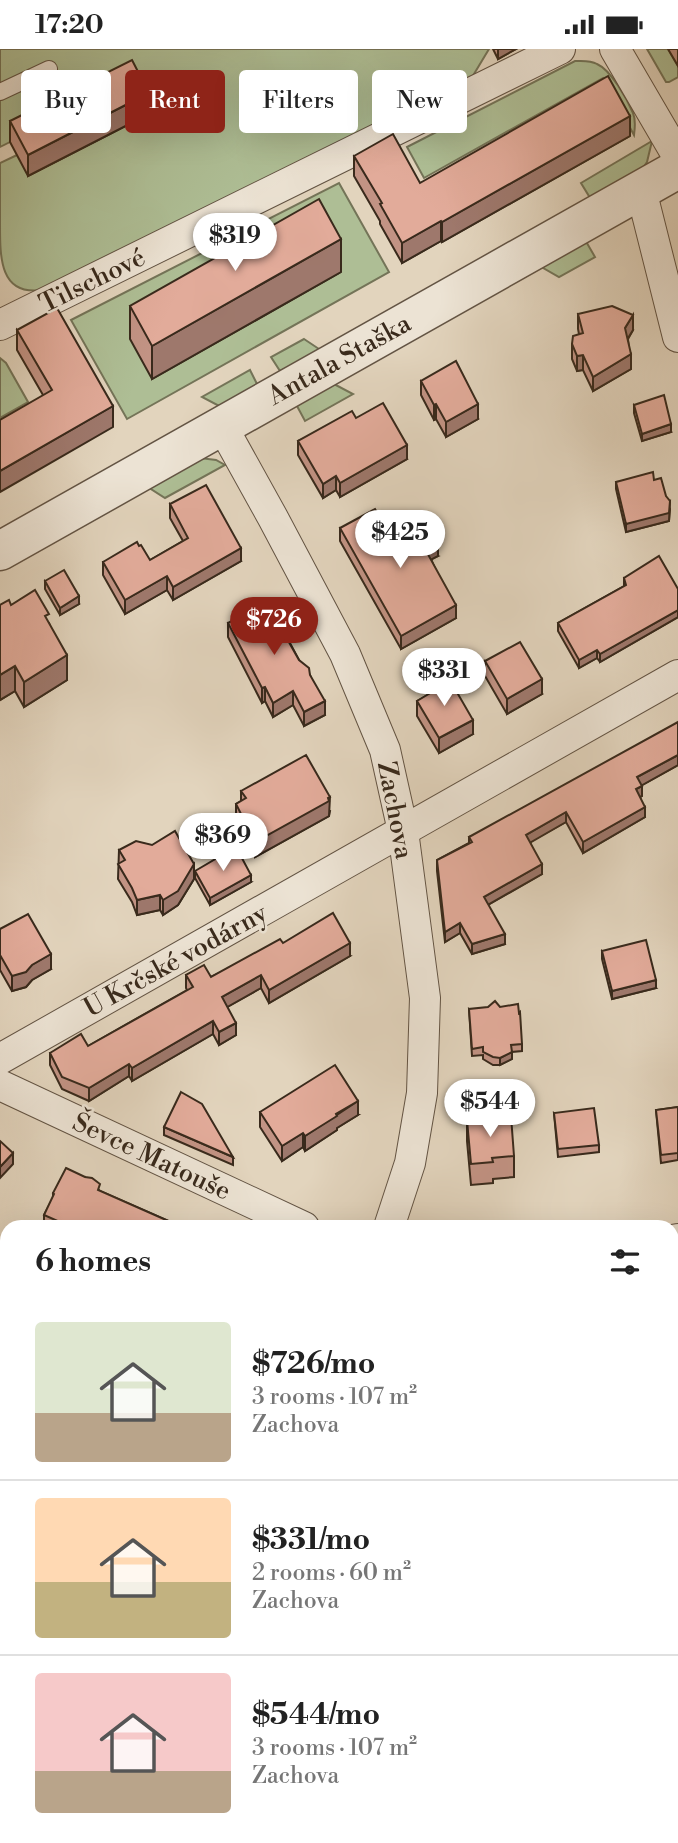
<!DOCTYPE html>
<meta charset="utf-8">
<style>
:root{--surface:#fff;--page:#f2f2f2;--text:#222;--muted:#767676;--line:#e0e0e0;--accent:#8f2418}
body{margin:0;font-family:"Libre Bodoni",serif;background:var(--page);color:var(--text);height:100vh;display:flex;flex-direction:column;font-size:26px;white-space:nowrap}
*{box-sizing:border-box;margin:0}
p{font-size:23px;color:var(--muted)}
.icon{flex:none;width:38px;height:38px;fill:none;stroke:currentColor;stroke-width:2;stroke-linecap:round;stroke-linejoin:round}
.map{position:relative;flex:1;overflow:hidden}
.sheet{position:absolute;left:0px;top:1171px;width:679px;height:625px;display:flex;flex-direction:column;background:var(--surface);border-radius:21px 21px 0 0;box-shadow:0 7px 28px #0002}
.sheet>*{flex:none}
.hud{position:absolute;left:21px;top:21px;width:637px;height:63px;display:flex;gap:14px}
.price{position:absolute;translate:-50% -60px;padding:0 16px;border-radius:24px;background:#fff;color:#222;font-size:23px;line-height:46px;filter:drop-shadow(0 2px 4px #0008)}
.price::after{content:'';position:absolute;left:50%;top:42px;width:21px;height:16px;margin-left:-10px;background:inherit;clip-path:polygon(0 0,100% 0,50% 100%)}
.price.current{background:var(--accent);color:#fff}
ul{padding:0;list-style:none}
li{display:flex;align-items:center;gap:21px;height:175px;padding:0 35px}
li+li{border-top:2px solid var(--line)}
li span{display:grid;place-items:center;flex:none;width:196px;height:140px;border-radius:7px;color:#555}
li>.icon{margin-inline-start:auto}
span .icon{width:84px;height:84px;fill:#fffc;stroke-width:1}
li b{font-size:30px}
h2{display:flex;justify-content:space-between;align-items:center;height:84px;padding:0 35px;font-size:30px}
.pill{padding:0 24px;border-radius:7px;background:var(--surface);box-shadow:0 7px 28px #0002;font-size:24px;line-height:63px}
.pill.current{background:var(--accent);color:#fff}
.status{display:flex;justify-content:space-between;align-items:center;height:49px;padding:0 35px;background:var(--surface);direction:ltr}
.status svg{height:19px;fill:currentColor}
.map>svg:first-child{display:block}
.green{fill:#aebe95;stroke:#747458;stroke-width:2}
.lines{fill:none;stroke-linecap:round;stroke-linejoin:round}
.service-casing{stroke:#635444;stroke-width:18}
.minor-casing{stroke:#635444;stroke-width:32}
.tertiary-casing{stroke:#635444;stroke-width:41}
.service{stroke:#ece3d4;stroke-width:16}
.minor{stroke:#ece3d4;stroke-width:30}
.tertiary{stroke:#ece3d4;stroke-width:38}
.wall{fill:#c29384;stroke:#392a1c;stroke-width:2}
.shaded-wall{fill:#9e786c;stroke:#392a1c;stroke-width:2}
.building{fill:#e2ab9a;stroke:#392a1c;stroke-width:2}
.labels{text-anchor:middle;stroke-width:5;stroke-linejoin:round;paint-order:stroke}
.street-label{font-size:26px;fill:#392a1c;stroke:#ece3d4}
</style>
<div class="status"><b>17:20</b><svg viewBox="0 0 49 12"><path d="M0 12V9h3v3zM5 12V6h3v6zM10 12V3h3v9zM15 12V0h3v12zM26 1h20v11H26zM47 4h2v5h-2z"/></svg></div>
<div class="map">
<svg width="678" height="1794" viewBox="0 0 678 1794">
<rect width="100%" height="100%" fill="#e2d4bd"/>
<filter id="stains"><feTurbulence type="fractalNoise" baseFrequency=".00286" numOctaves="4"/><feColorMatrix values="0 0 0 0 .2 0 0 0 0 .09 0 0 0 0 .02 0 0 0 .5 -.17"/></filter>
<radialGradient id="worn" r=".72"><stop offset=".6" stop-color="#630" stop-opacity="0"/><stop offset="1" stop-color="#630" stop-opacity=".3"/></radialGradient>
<g class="green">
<path d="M0,0H489L471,30L42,241C0,247 0,209 0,176C0,155 0,135 0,114L17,106L132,32L0,98Z"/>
<path d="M647,0H668L678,17V28L669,33H666Z"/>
<path d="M575,12C583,12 590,11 597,15C611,21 627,50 633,64C636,71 635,79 634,86L603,29L424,129L407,98Z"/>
<path d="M652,92L647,113L641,122L592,152L581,134Z"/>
<path d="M339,134L389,223L127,370L71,271Z"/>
<path d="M584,189L595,208L559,228L538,216Z"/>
<path d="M304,290L322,302L280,322L271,308Z"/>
<path d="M0,309L6,314L28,353L0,369Z"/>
<path d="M250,321L257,335L223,359L202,348Z"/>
<path d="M332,334L353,345L305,372L297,357Z"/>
<path d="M200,409L216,411L225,416L165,449L151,440L150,437Z"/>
<path d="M678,1637V1794H457L465,1788H672V1642Z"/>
</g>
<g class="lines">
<g class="service-casing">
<path id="service" d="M0,43L49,20"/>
</g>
<g class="minor-casing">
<g id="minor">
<path d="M615,0L678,108"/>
<path d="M641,141L678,288"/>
<path d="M0,276L560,0"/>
<path d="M222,377L273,469L345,605L385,701L403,782L425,949L422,1044L410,1114L389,1178"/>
<path d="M0,1010L678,626"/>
<path d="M0,1036L304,1178"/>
<path d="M672,1191L678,1190"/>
<path d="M0,1530L7,1533"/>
<path d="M672,1535L678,1533"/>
<path d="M672,1627L678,1622"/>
<path d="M341,1788L344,1794"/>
<path d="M433,1794L441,1788"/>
</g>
</g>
<g class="tertiary-casing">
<path id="tertiary" d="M0,502L678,120"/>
</g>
<use href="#service" class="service"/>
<use href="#minor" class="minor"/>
<use href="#tertiary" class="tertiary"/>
</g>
<g class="wall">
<path d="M493,0H516L498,10Z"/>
<path d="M668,0H678V17Z"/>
<path d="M149,65L28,127L10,93V72Z"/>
<path d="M630,87L442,193L441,192L402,214L380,175V172L354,127V107L420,134Z"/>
<path d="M341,223L152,330L130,290V257Z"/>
<path d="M578,265L633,281L628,290L631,320L593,342L583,321L577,322L572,310V295L579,285L578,280Z"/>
<path d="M17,281L113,378L43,346L17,301Z"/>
<path d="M421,332L478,370L446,388L436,370L434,371L421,346Z"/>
<path d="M634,356L671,383L642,392L634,364Z"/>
<path d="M356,369L407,410L340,448L336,441L323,449L298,406V392Z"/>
<path d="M654,431L670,460L669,472L626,483L616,440V433Z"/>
<path d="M170,455L241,512L173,551L167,541L125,565L103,526V513L150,511L183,492L170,469Z"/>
<path d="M340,479L392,490L438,507L431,510L456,569L401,600L340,492Z"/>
<path d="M624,529L678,540V568L600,613L597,609L579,619L558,582V574L624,537Z"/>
<path d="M45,532L79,555L60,566L45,540Z"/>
<path d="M0,556H11L49,574L67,631L24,658L15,642L0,651Z"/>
<path d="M228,574L283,581L299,611L310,626L325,666L304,677L293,656L273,668L265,652L262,654L228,588Z"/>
<path d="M485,612L542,645L507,665L485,627Z"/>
<path d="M428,636L473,685L439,704L417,667V652L428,646Z"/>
<path d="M678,716L642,736V747L640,748L645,768L583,804L566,773L530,793L542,825L488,856L505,895L472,905L460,884L445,893L437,822V811L469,794V788Z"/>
<path d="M241,742L330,762L329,767L255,808L236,770V755L241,752Z"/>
<path d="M119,801L194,830L178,856L163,866L160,861L137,866L132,853L118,830Z"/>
<path d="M195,822L251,833L210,856L195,829Z"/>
<path d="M0,880L51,920L32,931L26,938L12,942L0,921Z"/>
<path d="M283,894L350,907L269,954L261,939L227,958L236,986L219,996L213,985L132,1032L129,1027L89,1052L62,1040L50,1016V1004L88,997L187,941L186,939V926L211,928Z"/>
<path d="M602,902L656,939L612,950L602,910Z"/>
<path d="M469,960L522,995V1002L512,1003V1010L500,1016H493L483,1010V1006L472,1007Z"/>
<path d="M678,1058V1111L661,1114L656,1061Z"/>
<path d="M260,1063L358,1066L337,1079V1081L305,1102L303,1098L282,1112L260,1078Z"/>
<path d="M554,1064L599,1096V1103L558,1108Z"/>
<path d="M467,1071L514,1107V1128L493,1130V1134L471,1136L467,1092Z"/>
<path d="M164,1078L233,1108V1116L164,1086Z"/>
<path d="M85,1128L100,1142L182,1178H55L44,1173V1166L53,1149V1144Z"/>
<path d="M678,1223V1282L672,1283V1224Z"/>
<path d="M0,1445L7,1448V1506L0,1503Z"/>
<path d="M0,1586L7,1589V1640L3,1638L0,1643Z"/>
<path d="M7,1720V1754L0,1748V1728Z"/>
<path d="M178,1788H294L297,1794H181Z"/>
</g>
<g class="shaded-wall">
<path d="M498,0H516L498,10Z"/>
<path d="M149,44V65L28,127V106Z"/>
<path d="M630,67V87L442,193V173Z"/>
<path d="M441,172V192L402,214V194Z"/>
<path d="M341,190V223L152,330V297Z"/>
<path d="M633,266V281L625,294V279Z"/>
<path d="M631,305V320L593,342V328Z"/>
<path d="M583,306V321L577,322V307Z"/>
<path d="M436,355V370L434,371V356Z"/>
<path d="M478,355V370L446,388V373Z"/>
<path d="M113,357V378L0,443V422Z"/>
<path d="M671,375V383L642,392V385Z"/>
<path d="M407,396V410L340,448V434Z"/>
<path d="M336,427V441L323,449V435Z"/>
<path d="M670,452L669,472L626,483V475Z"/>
<path d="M438,493V507L425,514V500Z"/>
<path d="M241,499V512L173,551V538Z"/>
<path d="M167,527V541L125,565V551Z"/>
<path d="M79,547V555L60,566V559Z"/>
<path d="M456,556V569L401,600V587Z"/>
<path d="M678,561V568L600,613V605Z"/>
<path d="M597,601V609L579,619V611Z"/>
<path d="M67,606V631L24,658V633Z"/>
<path d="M15,617V642L0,651V626Z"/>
<path d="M542,630V645L507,665V650Z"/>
<path d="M265,638V652L262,654V639Z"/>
<path d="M293,642V656L273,668V654Z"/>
<path d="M325,652V666L304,677V663Z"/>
<path d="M473,671V685L439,704V689Z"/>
<path d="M678,706V716L637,739V728Z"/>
<path d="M642,737V747L636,750V740Z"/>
<path d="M330,748L329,767L255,808V793Z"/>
<path d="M645,758V768L583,804V793Z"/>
<path d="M566,763V773L526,796V786Z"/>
<path d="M194,815V830L178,856L163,866V851Z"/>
<path d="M542,815V825L484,858V848Z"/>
<path d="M251,826V833L210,856V849Z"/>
<path d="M160,846V861L137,866V851Z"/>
<path d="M460,874V884L445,893V883Z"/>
<path d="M505,885V895L472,905V895Z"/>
<path d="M350,894V907L269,954V941Z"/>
<path d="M51,905V920L32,931L26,938L12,942V927Z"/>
<path d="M261,926V939L222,961V948Z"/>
<path d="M656,931V939L612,950V942Z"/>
<path d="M213,972V985L132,1032V1019Z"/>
<path d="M236,974V986L219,996V983Z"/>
<path d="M512,1003V1010L500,1016V1009Z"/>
<path d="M129,1015V1027L89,1052V1039Z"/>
<path d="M358,1052V1066L337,1079V1081L305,1102V1087Z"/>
<path d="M303,1084V1098L282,1112V1097Z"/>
<path d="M13,1104V1115L0,1129V1118Z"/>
<path d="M678,1489V1496L672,1498V1491Z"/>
<path d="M3,1630V1638L0,1643V1636Z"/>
</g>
<g class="building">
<path d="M132,11L149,44L28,106L10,72Z"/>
<path d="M608,27L630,67L442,173L441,172L402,194L380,155L382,154L354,107L393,85L420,134Z"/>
<path d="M319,150L341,190L152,297L130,257Z"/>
<path d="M612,257L633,266L625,279L631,305L593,328L583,306L577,307L572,295L573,287L583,284L578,265Z"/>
<path d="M57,259L113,357L0,422V371L52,341L17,281Z"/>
<path d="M456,312L478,355L446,373L436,355L434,356L421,332Z"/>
<path d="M664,346L671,375L642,385L634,356Z"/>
<path d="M383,354L407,396L340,434L336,427L323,435L298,392L352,362L356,369Z"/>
<path d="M653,423L654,431L661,429L666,447L670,452L669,464L626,475L616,433Z"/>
<path d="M206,436L241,499L173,538L167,527L125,551L103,513L137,493L139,497L141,496L150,511L188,489L170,455Z"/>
<path d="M375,460L392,490L425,472L438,493L425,500L456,556L401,587L340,479Z"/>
<path d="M659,507L678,540V561L600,605L597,601L579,611L558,574L626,536L624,529Z"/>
<path d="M64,521L79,547L60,559L45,532Z"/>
<path d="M35,541L49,565L45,567L67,606L24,633L15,617L0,626V556L9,551L11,556Z"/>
<path d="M266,554L269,559L283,567L281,579L299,611L309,619L310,626L325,652L304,663L293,642L273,654L265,638L262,639L228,574Z"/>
<path d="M520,593L542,630L507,650L485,612Z"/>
<path d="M447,626L473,671L439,689L417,652L432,643L428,636Z"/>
<path d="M678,673V706L637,728L642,737L636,740L645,758L583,793L566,763L526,786L542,815L484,848L505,885L472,895L460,874L445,883L437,811L472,793L469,788Z"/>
<path d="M306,706L330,748L328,749L329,752L255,793L236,755L246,749L241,742Z"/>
<path d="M175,782L194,815L178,842L163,851L160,846L137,851L132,839L118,815L125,811L119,801L136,792L152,796Z"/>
<path d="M236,798L251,826L210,849L195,822Z"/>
<path d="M333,864L350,894L269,941L261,926L222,948L236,974L219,983L213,972L132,1019L129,1015L89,1039L62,1028L50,1004L81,985L88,997L193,938L186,926L204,916L211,928L280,890L283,894Z"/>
<path d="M28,865L51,905L32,916L26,923L12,927L0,906V880Z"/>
<path d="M646,891L656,931L612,942L602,902Z"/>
<path d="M495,952L500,958L518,955L519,964L520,963L522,995L511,996L512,1003L500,1009L493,1008L483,1003V998L472,1000L469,960L488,958Z"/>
<path d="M335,1016L358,1052L336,1065L337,1067L305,1087L303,1084L282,1097L260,1063Z"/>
<path d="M181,1043L202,1055L233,1108L164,1078Z"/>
<path d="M678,1058V1104L661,1106L656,1061Z"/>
<path d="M594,1059L599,1096L558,1100L554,1064Z"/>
<path d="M511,1067L514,1107L492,1109L493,1113L471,1115L467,1071Z"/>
<path d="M0,1092L13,1104L0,1118Z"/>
<path d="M66,1119L85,1128L92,1129L100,1135L98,1141L182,1178H71L44,1166L54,1145L53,1144Z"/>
<path d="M678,1223V1272H672V1224Z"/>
<path d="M678,1444V1489L672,1491V1446Z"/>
<path d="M0,1445L7,1448V1498L0,1495Z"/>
<path d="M0,1586L7,1589V1632L3,1630L0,1636Z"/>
<path d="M7,1720V1746L0,1740V1728Z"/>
<path d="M183,1788H294L297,1794H187Z"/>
</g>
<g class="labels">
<g class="street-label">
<text transform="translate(92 231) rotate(-26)" y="9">Tilschové</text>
<text transform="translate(339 310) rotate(-29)" y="9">Antala Staška</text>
<text transform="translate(396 761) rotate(79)" y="9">Zachova</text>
<text transform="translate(175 911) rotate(-29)" y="9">U Krčské vodárny</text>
<text transform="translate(152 1107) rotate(25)" y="9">Ševce Matouše</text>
</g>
</g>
<rect width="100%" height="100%" filter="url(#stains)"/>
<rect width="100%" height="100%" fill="url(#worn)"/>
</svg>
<b class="price" style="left:235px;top:224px">$319</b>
<b class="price" style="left:400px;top:521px">$425</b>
<b class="price current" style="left:274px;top:608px">$726</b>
<b class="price" style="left:444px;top:659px">$331</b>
<b class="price" style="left:223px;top:824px">$369</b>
<b class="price" style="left:490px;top:1090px">$544</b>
<div class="hud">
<a class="pill">Buy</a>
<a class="pill current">Rent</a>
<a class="pill">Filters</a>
<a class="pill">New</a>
</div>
<section class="sheet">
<h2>6 homes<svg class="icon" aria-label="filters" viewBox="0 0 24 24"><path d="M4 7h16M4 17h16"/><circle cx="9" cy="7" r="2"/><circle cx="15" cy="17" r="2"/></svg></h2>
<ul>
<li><span style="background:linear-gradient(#dfe7d0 65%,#b9a48a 0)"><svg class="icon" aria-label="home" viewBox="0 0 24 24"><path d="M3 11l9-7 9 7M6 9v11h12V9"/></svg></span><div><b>$726/mo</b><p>3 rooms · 107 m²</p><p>Zachova</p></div></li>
<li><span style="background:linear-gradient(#ffd9b3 60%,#c2b280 0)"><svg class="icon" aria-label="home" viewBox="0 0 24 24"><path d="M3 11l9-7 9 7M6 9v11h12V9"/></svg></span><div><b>$331/mo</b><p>2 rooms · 60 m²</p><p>Zachova</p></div></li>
<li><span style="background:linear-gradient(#f6c9c9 70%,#b9a48a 0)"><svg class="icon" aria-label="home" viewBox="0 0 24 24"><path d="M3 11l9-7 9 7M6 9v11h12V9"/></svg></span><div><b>$544/mo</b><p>3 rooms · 107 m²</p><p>Zachova</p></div></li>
</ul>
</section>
</div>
